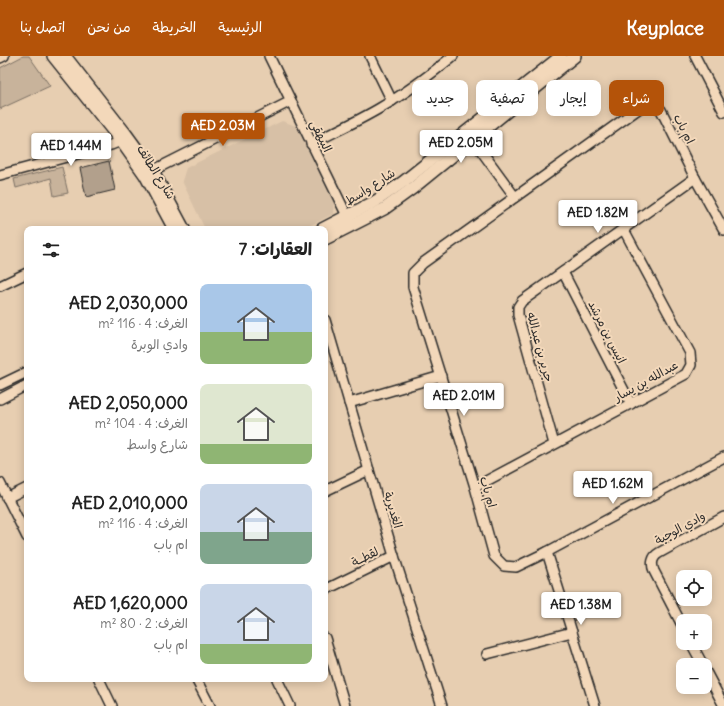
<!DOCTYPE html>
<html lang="ar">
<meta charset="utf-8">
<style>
:root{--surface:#fff;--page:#f2f2f2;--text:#222;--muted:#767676;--accent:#b45309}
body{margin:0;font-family:Delius,"Playpen Sans Arabic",sans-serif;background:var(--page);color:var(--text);direction:rtl;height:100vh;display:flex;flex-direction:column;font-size:15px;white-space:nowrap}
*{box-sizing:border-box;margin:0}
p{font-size:13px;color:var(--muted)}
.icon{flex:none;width:22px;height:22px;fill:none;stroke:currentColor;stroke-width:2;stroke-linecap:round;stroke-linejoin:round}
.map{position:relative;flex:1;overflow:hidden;direction:ltr}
.side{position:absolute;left:24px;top:170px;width:304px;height:456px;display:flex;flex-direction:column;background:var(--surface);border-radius:8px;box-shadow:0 2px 10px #0003;direction:rtl}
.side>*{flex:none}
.guide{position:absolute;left:340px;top:24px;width:324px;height:36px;direction:rtl;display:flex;gap:8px}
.buttons{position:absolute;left:676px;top:514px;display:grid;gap:8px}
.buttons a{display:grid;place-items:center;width:36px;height:36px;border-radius:8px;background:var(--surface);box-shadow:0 2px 10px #0003;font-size:20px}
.price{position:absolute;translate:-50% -34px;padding:0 9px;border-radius:4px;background:#fff;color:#222;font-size:13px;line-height:26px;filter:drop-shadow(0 1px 2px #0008)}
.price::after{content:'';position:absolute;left:50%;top:24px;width:12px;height:9px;margin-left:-6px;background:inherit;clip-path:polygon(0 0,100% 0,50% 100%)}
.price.selected{background:var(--accent);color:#fff}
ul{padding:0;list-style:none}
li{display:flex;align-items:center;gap:12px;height:100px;padding:0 16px}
li span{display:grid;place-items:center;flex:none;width:112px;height:80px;border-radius:8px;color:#555}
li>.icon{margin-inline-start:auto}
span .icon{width:48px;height:48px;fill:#fffc;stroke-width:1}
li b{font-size:17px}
h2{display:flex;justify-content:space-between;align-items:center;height:48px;padding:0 16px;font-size:17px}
.tag{padding:0 14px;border-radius:8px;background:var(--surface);box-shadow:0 2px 10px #0003;font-size:14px;line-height:36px}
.tag.selected{background:var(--accent);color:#fff}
header{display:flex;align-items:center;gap:24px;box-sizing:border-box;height:56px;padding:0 20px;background:var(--accent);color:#fff}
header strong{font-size:19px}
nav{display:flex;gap:22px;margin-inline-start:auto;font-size:14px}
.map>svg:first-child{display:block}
.built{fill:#d7c0a6}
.green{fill:#c8b39b;stroke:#7a6f63}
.building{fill:#b2a08c;stroke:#2b2b2b}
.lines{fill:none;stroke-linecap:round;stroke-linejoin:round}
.minor-casing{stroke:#2b2b2b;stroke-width:12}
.tertiary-casing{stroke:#2b2b2b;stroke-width:14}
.minor{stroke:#f3d8ba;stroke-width:9}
.tertiary{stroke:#f3d8ba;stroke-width:11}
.labels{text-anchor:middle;stroke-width:4;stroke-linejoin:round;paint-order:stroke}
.street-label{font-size:12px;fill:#2b2b2b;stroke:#f3d8ba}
</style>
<header>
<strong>Keyplace</strong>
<nav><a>الرئيسية</a><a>الخريطة</a><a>من نحن</a><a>اتصل بنا</a></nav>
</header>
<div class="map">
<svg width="724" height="650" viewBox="0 0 724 650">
<rect width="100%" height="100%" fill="#e7ceb1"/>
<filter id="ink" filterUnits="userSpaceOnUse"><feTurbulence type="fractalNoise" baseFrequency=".025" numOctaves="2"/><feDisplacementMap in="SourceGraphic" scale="8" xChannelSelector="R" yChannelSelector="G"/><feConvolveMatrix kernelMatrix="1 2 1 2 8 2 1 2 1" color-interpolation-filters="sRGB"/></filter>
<g filter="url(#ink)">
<path class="built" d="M282,65L296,70L334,147L333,158L303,173H205L182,125L186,112Z"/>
<g class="green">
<path d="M23,0H29L50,30L0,53V12Z"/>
<path d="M62,111L68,137L54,140L51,122L16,132L14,123Z"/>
</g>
<path class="building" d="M109,105L115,134L86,141L80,112Z"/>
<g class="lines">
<g class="minor-casing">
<g id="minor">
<path d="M269,0L350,166"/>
<path d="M370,0L392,45"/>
<path d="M695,0L724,56"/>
<path d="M0,2L4,0"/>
<path d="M469,78L515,141"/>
<path d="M311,88C334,76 358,65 380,52C406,37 430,19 453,0"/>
<path d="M148,117L291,45"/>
<path d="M0,119L111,89L121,85L125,79"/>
<path d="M724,174L695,122L661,54L652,48L641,51L423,207L413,217V231L475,431L494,500L504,510L516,511L547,496L724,401"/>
<path d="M563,216L631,348"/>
<path d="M0,230L27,217"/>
<path d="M325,264L394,500L442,650"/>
<path d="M0,329L27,316"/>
<path d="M0,343L27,329"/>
<path d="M349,347L441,320"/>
<path d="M554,388L518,259V251L522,245L695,122"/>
<path d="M0,427L27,481"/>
<path d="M475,431L686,318L691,309L690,297L623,172"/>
<path d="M325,435L369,414"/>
<path d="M7,442L27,432"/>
<path d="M547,496L595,650"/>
<path d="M325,534L394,500"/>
<path d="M683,571L654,515C651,508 652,501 659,497L724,461"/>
<path d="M325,582L345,650"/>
<path d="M691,587L703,609"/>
<path d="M487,598L572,576"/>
<path d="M705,614L724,650"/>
<path d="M99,623L112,650"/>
<path d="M196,623L210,650"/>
<path d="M277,623L290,650"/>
</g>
</g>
<g class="tertiary-casing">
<g id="tertiary">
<path d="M53,0L121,85L145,119L174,173"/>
<path d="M65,0L126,78L153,115L184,173"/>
<path d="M322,173L376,145L403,126L561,0"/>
<path d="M325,183L384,153L413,132L575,0"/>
</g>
</g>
<use href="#minor" class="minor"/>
<use href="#tertiary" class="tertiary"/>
</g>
</g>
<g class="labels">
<g class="street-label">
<text transform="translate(684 73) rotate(63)" y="4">ام باب</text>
<text transform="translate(321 80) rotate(64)" y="4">البيهقي</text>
<text transform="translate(156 116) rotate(58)" y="4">شارع الطائف</text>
<text transform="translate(370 131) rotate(-33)" y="4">شارع واسط</text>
<text transform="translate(607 276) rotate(63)" y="4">انيس بن مرشد</text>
<text transform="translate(540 291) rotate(75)" y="4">جرير بن عبدالله</text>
<text transform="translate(646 325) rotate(-29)" y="4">عبدالله بن يسار</text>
<text transform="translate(488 436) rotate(74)" y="4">ام باب</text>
<text transform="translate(393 454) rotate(73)" y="4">الغديرية</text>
<text transform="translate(680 472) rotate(-29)" y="4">وادي الوجبة</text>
<text transform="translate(365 501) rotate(-26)" y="4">لقطــة</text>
</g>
</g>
</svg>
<div class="buttons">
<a><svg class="icon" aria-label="locate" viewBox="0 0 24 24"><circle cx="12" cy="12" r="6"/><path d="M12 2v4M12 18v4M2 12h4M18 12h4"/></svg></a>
<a>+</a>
<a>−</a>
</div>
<b class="price selected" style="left:223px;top:91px">AED 2.03M</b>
<b class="price" style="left:461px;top:108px">AED 2.05M</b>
<b class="price" style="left:71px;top:111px">AED 1.44M</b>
<b class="price" style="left:598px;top:178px">AED 1.82M</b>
<b class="price" style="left:464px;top:361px">AED 2.01M</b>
<b class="price" style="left:613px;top:449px">AED 1.62M</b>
<b class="price" style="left:581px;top:570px">AED 1.38M</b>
<div class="guide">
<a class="tag selected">شراء</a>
<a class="tag">إيجار</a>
<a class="tag">تصفية</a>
<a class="tag">جديد</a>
</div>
<section class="side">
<h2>العقارات: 7<svg class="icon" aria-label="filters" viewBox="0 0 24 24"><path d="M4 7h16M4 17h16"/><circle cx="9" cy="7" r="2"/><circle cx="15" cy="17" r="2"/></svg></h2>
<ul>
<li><span style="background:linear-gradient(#a9c7e8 60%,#8fb573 0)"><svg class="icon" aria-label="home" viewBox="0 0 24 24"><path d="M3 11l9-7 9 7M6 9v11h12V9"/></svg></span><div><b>AED 2,030,000</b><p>الغرف: 4 · 116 m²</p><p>وادي الوبرة</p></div></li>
<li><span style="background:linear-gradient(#dfe7d0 75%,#8fb573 0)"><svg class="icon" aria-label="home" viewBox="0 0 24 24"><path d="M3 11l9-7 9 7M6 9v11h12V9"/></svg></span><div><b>AED 2,050,000</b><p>الغرف: 4 · 104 m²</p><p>شارع واسط</p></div></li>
<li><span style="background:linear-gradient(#c9d6e8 60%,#7fa58c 0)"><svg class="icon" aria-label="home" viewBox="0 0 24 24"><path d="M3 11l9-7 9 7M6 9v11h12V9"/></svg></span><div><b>AED 2,010,000</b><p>الغرف: 4 · 116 m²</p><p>ام باب</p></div></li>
<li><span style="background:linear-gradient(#c9d6e8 75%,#8fb573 0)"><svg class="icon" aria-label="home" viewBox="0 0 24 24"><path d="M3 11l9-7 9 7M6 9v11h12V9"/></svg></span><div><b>AED 1,620,000</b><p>الغرف: 2 · 80 m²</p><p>ام باب</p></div></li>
</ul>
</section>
</div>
